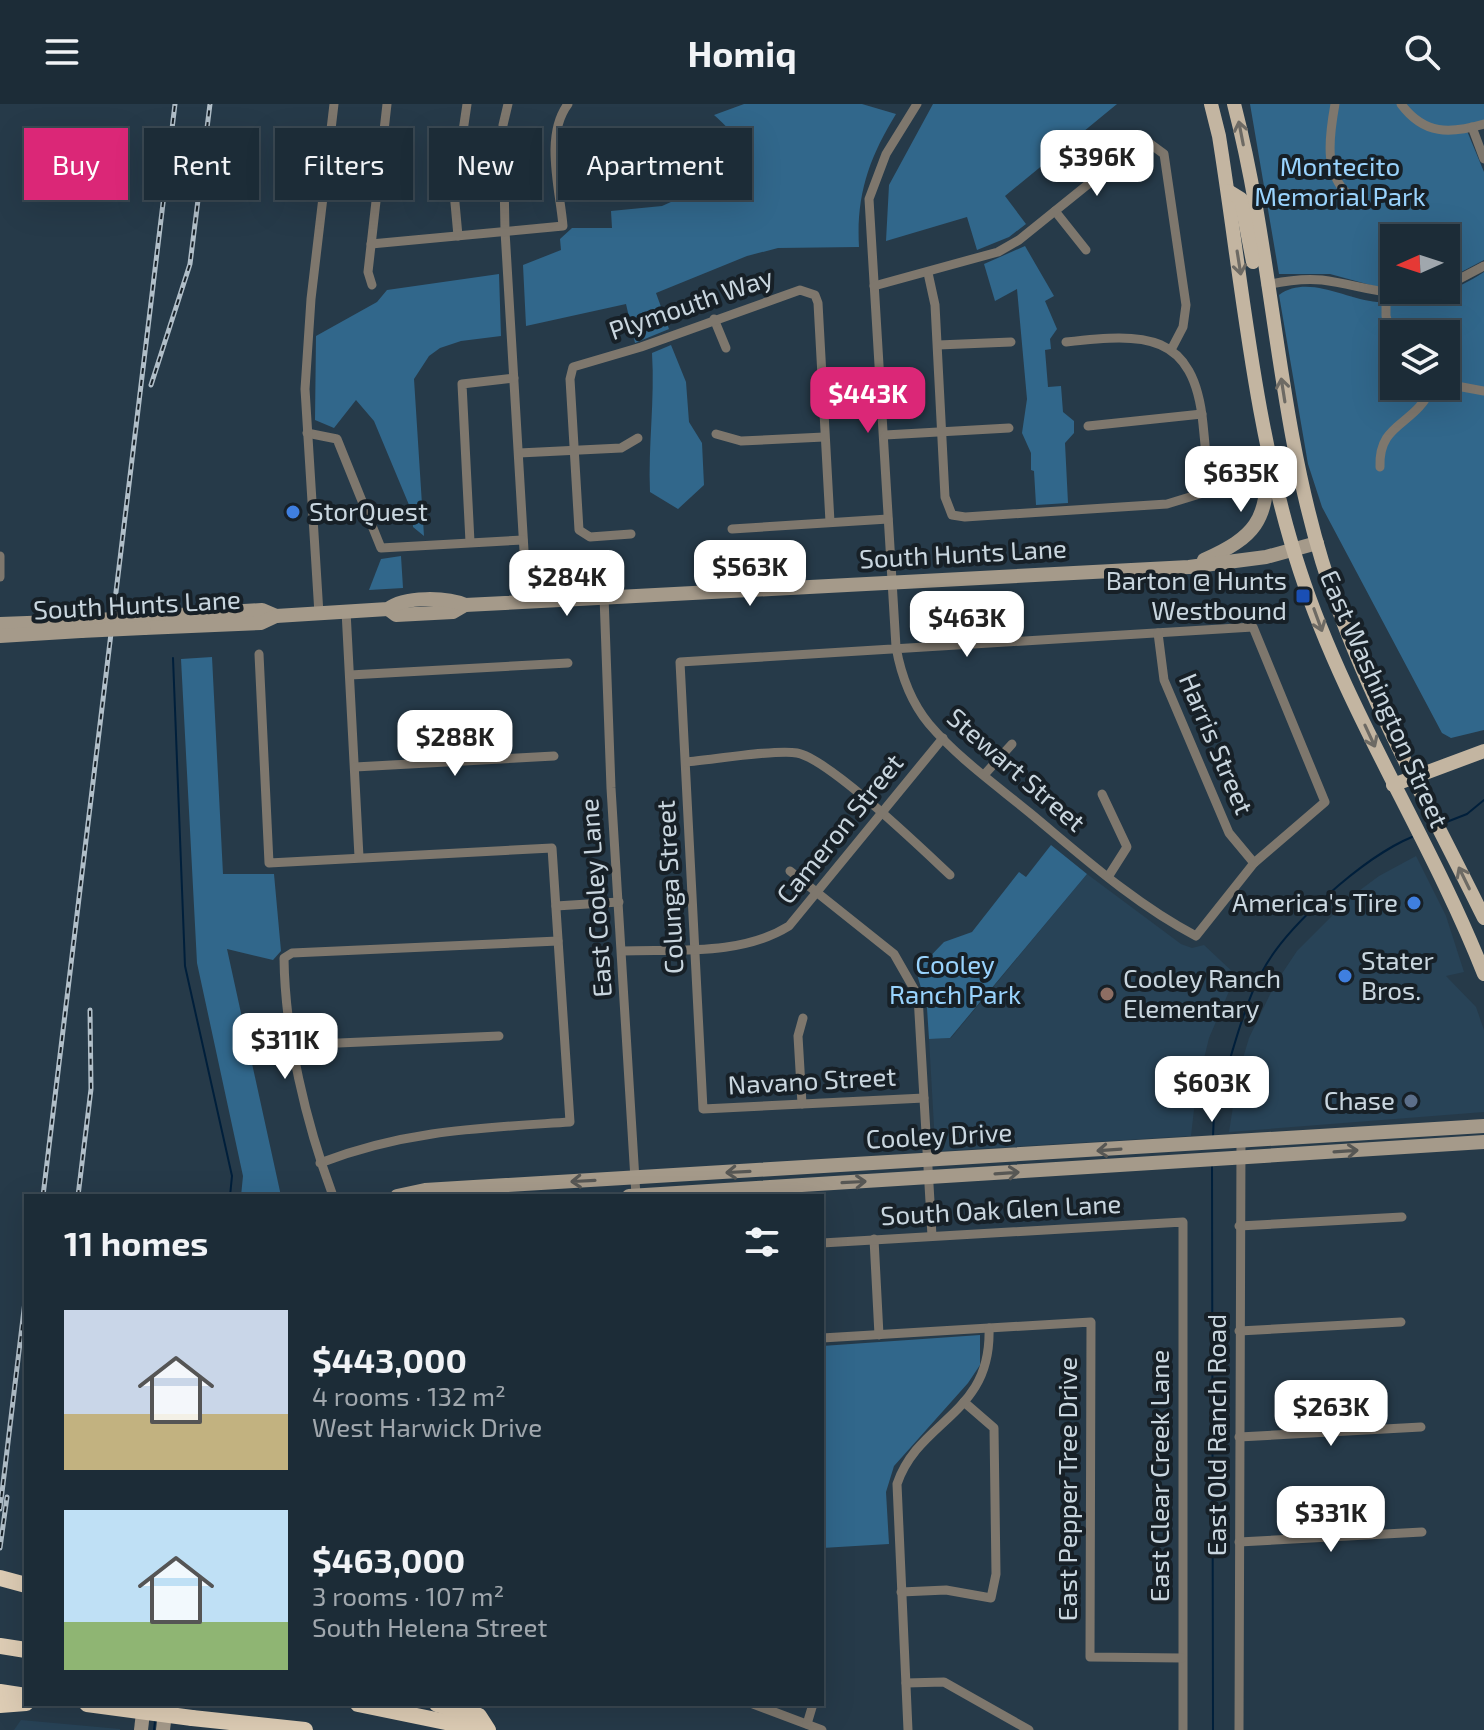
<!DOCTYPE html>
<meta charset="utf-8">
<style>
:root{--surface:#1c2c37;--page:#293842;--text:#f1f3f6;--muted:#a0a7ad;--line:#3a4852;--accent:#db2777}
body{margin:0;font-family:"Exo 2",sans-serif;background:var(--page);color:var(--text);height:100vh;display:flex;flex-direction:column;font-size:30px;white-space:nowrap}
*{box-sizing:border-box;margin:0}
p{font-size:26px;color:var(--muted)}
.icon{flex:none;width:44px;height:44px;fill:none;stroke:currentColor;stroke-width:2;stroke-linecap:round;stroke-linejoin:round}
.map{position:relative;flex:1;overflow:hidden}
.side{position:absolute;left:24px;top:1090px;width:800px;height:512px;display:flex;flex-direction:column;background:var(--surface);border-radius:0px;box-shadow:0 8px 32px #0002,0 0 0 2px var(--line)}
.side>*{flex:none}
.hud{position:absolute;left:24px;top:24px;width:800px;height:72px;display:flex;gap:16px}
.needle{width:52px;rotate:267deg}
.buttons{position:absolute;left:1380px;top:120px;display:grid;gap:16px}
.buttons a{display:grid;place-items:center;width:80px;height:80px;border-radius:0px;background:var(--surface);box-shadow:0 8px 32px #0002,0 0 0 2px var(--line);font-size:40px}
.price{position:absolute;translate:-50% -68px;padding:0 18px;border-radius:16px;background:#fff;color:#222;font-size:26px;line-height:52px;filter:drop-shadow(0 2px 4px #0008)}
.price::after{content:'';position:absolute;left:50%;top:48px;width:24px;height:18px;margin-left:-12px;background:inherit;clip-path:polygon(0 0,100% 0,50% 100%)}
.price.on{background:var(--accent);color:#fff}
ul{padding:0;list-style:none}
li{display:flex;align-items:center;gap:24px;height:200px;padding:0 40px}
li span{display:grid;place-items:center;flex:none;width:224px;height:160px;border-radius:0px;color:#555}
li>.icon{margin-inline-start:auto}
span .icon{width:96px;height:96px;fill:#fffc;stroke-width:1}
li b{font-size:34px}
h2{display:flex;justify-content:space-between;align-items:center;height:96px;padding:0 40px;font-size:34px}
.pill{padding:0 28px;border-radius:0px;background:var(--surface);box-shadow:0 8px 32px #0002,0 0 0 2px var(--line);font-size:28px;line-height:72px}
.pill.on{background:var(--accent);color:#fff}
header{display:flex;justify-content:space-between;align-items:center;height:104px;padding:0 40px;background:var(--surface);font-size:36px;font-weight:700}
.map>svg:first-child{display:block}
.built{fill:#284357}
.green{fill:#31678b;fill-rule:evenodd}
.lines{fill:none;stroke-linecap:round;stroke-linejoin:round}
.stream{stroke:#001f3b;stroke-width:2}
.street{stroke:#7e776d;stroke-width:9}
.secondary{stroke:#a59a8a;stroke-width:14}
.primary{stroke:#c3b5a1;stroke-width:14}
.highway{stroke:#decdb5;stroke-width:16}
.rail-casing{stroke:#b0bec8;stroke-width:5}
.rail{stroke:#172027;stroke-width:2;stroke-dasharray:6;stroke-linecap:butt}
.secondary-bridge{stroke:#a59a8a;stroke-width:14}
.highway-bridge{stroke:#decdb5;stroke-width:16}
.oneway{stroke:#6d6a64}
.oneway2{stroke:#575754}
.shop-dot{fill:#3f7fe0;stroke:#172027;stroke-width:3}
.transit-dot{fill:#1a4fb4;stroke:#172027;stroke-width:3}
.education-dot{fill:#8d6e63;stroke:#172027;stroke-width:3}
.service-dot{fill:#5c6f8a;stroke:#172027;stroke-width:3}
.labels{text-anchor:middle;stroke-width:8;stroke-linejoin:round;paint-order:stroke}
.park-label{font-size:26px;fill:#99d3fd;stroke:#172027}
.street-label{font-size:26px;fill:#c9d6df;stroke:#172027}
.poi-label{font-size:26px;fill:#c9d6df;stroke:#172027;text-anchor:start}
</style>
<header><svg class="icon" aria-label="menu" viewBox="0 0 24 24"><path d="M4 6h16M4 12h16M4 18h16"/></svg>Homiq<svg class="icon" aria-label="search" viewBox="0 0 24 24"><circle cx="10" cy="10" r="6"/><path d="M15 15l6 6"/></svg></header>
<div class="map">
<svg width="1484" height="1626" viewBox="0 0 1484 1626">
<rect width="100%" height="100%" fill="#263a49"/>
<g class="built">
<path d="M1416,752L1446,812L1464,868L1446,872L1476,903L1484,926V1008L1229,1028L1238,971L1249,934L1275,880L1297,847L1352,792L1379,772Z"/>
<path d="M1087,770L1181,840L1192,844L1204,841L1236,871L1209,934L1196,988L1191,1032L941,1047L935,1040L929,935L951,934Z"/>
<path d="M21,1616L120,1625V1626H14Z"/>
</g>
<g class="green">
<path d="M744,0H862L896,10C869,54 856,91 859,143L778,144L747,152L656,189L669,225L635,239L626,200L526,222L523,161L561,146L560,135L572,124H612L611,107L662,102L682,93L680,67C691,75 699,82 712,74L724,78L748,72C746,45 734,28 714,11Z"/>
<path d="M933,0H1117L1005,92L1026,120L1009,133L977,146L967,113L886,137L889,81Z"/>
<path d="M1250,0H1484V16L1465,22L1484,68V156L1446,176V134H1394V183L1374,182L1330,170H1279Z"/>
<path d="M1025,142L1054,192L1045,197L1057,225L1050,235L1051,245L1045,246L1048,283L1061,282L1063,308L1074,317V329L1065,339L1068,399L1036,401L1034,367L1031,366V349L1022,329L1027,295L1017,185L995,197L984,160Z"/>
<path d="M1484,168V626L1451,634L1442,629L1322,403L1308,360L1279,191C1308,170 1347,196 1377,198C1415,201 1452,189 1484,168ZM1394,230H1446V282H1394Z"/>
<path d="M499,170L501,232L461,237L440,244L429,252L414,275L424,432L413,423L412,408L374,317L356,296L334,324L315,316L316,232L377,198L387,186Z"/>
<path d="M671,241L686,278L689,318L702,339L704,381L678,405L650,388C648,342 655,296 652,249Z"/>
<path d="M401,452L403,484L369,486L381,455Z"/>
<path d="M212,553L223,770H274L281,847L273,856L227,845L281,1092H241L243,1072L197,859L181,555Z"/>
<path d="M1051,741L1087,770L950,934L929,935L927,904L916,867L944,838L972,828L1019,768L1026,773Z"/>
<path d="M980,1231V1261L968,1279L894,1362L886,1388L889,1440L822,1444V1242Z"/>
</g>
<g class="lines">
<g class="stream">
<path d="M173,554L185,862L232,1072L230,1092"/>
<path d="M1444,719L1467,710L1484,696"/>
<path d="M1213,1033L1214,1009C1227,969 1242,904 1262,868C1285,823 1365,752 1412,733"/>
<path d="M1212,1063L1213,1626"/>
<path d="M154,1626L155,1617"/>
</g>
<g class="street">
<path d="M508,0L503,21L505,127L527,497"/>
<path d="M917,0L886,50L869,95L896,543C901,571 910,597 929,620C958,654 996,681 1030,709C1083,753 1135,800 1196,832L1254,759L1325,698L1253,523L680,558L703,1005L924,994"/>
<path d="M1335,0C1329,33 1322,76 1356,96"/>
<path d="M1401,0C1424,31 1450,30 1484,20"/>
<path d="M1472,23L1484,55"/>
<path d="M329,43L381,48"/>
<path d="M558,68L673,56L701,62"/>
<path d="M1055,107L1086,146"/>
<path d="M458,132L454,88L467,0"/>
<path d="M371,140L563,122C560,85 544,32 568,0"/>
<path d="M928,169L935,201L945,393L952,411L965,413L1167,400L1203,389C1209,367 1205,342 1203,320C1194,227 1144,229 1066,238"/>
<path d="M372,181L368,168L387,0"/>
<path d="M1266,181C1284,177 1303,174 1322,176C1362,181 1391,196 1434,186"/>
<path d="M874,182L998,148L1019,136L1138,40L1149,39L1164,50L1186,201L1183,223L1172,244"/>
<path d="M1446,182L1484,162"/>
<path d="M1386,189V212L1394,238"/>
<path d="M714,215L726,244"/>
<path d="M938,241L1011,238"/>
<path d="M1446,280L1484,287"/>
<path d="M1088,322L1202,310"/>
<path d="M307,329L337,335L381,444L523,436"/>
<path d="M716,330L741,337L824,333"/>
<path d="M885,331L1009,324"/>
<path d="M519,349L621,344L638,334"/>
<path d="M1380,363C1378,317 1416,323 1432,282"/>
<path d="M732,425L888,415"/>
<path d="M631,430L590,433L579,426L570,275L573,263L641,243L800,186L815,191L818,199L830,418"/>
<path d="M470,438L462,280L514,274"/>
<path d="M0,452V473"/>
<path d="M604,492L611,684L636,1092"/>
<path d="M346,507L359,753"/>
<path d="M319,510L305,285L311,195L334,0"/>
<path d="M1158,529L1164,576L1229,729L1254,759"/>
<path d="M259,550L269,759L552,744L570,1018C481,1024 405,1026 320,1059"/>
<path d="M350,571L568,559"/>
<path d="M686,658C711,656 776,645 797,649C829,655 922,745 950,771"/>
<path d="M355,663L554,652"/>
<path d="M984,671L1012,640"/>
<path d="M1102,690L1127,743L1108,773"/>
<path d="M790,767L894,850L918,892L932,1132"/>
<path d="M556,802L619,798"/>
<path d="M622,847C677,845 741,852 789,822L943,634"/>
<path d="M293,941L499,932"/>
<path d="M802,1000L798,932L803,914"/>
<path d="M333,1092C306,1019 285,932 284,854L292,849L558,837"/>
<path d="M1239,1122L1402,1113"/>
<path d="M874,1135L879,1231"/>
<path d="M822,1139L1183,1118V1626"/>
<path d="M1239,1227L1401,1218"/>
<path d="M822,1234L1091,1218L1090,1553L1182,1554"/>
<path d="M1239,1333L1421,1323"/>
<path d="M1239,1438L1422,1428"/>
<path d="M901,1488L946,1486L991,1494L996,1470L994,1324L964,1298"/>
<path d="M906,1579L944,1578L1029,1626"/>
<path d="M753,1600L822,1626"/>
<path d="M807,1620L813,1600"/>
<path d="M908,1626L897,1380C919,1315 992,1311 989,1224"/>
<path d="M1239,1626L1241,1037"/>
</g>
<g class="secondary">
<path d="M1204,456C1255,433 1268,417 1267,360"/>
<path d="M388,505L396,511L453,508L465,501"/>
<path d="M145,513L262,506L276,512"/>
<path d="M0,520L81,517"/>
<path d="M144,524L261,519L276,512L388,505C404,492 447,493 465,501L1189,463L1266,453L1317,439"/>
<path d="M0,532L81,527"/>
<path d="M397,1092L425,1086L1484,1022"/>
<path d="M629,1092L1484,1038"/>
<path d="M141,1626L144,1600"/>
<path d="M163,1626L166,1600"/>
</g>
<g class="primary">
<path d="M1211,0L1219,32C1242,176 1254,327 1300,467C1346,608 1430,733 1484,870"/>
<path d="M1234,0C1273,150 1276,306 1322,457C1360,581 1427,698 1484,814"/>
<path d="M1228,87L1241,95L1253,158"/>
<path d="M1393,681L1484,647"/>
</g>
<g class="highway">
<path d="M0,1474L26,1481"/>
<path d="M0,1542L26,1546"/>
<path d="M0,1588L26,1592"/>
<path d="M358,1600L485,1626"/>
<path d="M437,1600L479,1612L488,1626"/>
<path d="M0,1601L26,1599"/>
<path d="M192,1614L305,1626"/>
</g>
<g class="rail-casing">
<g id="rail">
<path d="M151,281L190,160L210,0"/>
<path d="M43,1092L175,0"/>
<path d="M78,1092L91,985L90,906"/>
<path d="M0,1405L26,1189"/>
<path d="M0,1444L7,1393"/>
</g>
</g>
<use href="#rail" class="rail"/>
<g class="secondary-bridge">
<path d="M81,517L145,513"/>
<path d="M81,527L144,524"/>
</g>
<path class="highway-bridge" d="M87,1600L192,1614"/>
</g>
<defs><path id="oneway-shaft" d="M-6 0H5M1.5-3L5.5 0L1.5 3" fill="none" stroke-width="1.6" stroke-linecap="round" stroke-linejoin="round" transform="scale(2)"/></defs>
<g class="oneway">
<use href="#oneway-shaft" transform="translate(1241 29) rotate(-101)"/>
<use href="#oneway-shaft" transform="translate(1239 159) rotate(81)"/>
<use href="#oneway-shaft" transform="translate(1283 286) rotate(-99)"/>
<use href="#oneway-shaft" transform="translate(1318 516) rotate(70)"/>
<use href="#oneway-shaft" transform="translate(1370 632) rotate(65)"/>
<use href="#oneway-shaft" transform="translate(1464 774) rotate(-116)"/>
</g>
<g class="oneway2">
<use href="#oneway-shaft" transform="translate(1109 1046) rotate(176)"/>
<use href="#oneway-shaft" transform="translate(1346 1047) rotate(-4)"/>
<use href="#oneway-shaft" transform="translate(738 1068) rotate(177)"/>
<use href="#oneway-shaft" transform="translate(1007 1069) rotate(-4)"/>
<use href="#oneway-shaft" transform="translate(583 1077) rotate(177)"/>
<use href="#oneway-shaft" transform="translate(854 1078) rotate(-3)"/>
</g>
<g class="shop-dot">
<circle cx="293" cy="408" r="8"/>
<circle cx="1414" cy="799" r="8"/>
<circle cx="1345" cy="872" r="8"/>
</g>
<rect class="transit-dot" x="1295" y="484" width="16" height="16" rx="4"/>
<circle class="education-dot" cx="1107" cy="890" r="8"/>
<circle class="service-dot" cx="1411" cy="997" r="8"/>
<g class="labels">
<g class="park-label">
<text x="1340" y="72">Montecito<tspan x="1340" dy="30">Memorial Park</tspan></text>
<text x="955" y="870">Cooley<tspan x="955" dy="30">Ranch Park</tspan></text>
</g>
<g class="street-label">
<text transform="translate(691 200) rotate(-19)" y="9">Plymouth Way</text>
<text transform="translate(963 450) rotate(-3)" y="9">South Hunts Lane</text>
<text transform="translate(137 501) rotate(-3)" y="9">South Hunts Lane</text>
<text transform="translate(1384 595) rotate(66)" y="9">East Washington Street</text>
<text transform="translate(1216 640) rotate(67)" y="9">Harris Street</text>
<text transform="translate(1016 666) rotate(41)" y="9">Stewart Street</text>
<text transform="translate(840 725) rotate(-51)" y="9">Cameron Street</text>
<text transform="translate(670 783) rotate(-93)" y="9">Colunga Street</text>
<text transform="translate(596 794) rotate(-94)" y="9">East Cooley Lane</text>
<text transform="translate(812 977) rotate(-3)" y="9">Navano Street</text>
<text transform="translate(939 1032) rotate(-3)" y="9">Cooley Drive</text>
<text transform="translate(1001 1106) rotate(-3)" y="9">South Oak Glen Lane</text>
<text transform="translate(1217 1331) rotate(-90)" y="9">East Old Ranch Road</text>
<text transform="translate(1160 1372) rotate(-90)" y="9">East Clear Creek Lane</text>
<text transform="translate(1068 1385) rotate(-90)" y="9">East Pepper Tree Drive</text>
</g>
<g class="poi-label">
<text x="309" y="417">StorQuest</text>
<text x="1287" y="486" text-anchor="end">Barton @ Hunts<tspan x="1287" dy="30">Westbound</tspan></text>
<text x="1398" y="808" text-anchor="end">America's Tire</text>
<text x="1361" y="866">Stater<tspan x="1361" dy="30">Bros.</tspan></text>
<text x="1123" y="884">Cooley Ranch<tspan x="1123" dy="30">Elementary</tspan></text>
<text x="1395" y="1006" text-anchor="end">Chase</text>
</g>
</g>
</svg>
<div class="buttons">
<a><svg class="needle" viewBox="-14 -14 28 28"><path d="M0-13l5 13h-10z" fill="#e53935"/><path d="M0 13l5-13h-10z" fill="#a0a7ad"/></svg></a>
<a><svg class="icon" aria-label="layers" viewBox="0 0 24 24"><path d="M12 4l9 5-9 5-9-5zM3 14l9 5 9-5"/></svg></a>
</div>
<b class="price" style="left:1097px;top:94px">$396K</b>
<b class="price on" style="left:868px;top:331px">$443K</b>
<b class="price" style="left:1241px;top:410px">$635K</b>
<b class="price" style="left:750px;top:504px">$563K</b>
<b class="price" style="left:567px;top:514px">$284K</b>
<b class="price" style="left:967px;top:555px">$463K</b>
<b class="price" style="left:455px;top:674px">$288K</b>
<b class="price" style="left:285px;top:977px">$311K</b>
<b class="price" style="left:1212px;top:1020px">$603K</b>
<b class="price" style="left:1331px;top:1344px">$263K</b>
<b class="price" style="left:1331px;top:1450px">$331K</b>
<div class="hud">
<a class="pill on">Buy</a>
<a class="pill">Rent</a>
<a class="pill">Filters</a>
<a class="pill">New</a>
<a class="pill">Apartment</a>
</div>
<section class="side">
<h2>11 homes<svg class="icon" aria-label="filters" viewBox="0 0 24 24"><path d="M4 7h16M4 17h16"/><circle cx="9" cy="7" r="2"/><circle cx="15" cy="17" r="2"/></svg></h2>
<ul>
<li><span style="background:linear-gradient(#c9d6e8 65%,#c2b280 0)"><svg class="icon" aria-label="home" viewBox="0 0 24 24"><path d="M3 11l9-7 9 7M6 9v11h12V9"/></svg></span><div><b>$443,000</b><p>4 rooms · 132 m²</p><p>West Harwick Drive</p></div></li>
<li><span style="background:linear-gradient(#bfe0f5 70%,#8fb573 0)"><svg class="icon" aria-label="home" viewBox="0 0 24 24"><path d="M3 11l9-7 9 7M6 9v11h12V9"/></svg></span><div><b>$463,000</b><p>3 rooms · 107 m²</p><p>South Helena Street</p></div></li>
</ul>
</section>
</div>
